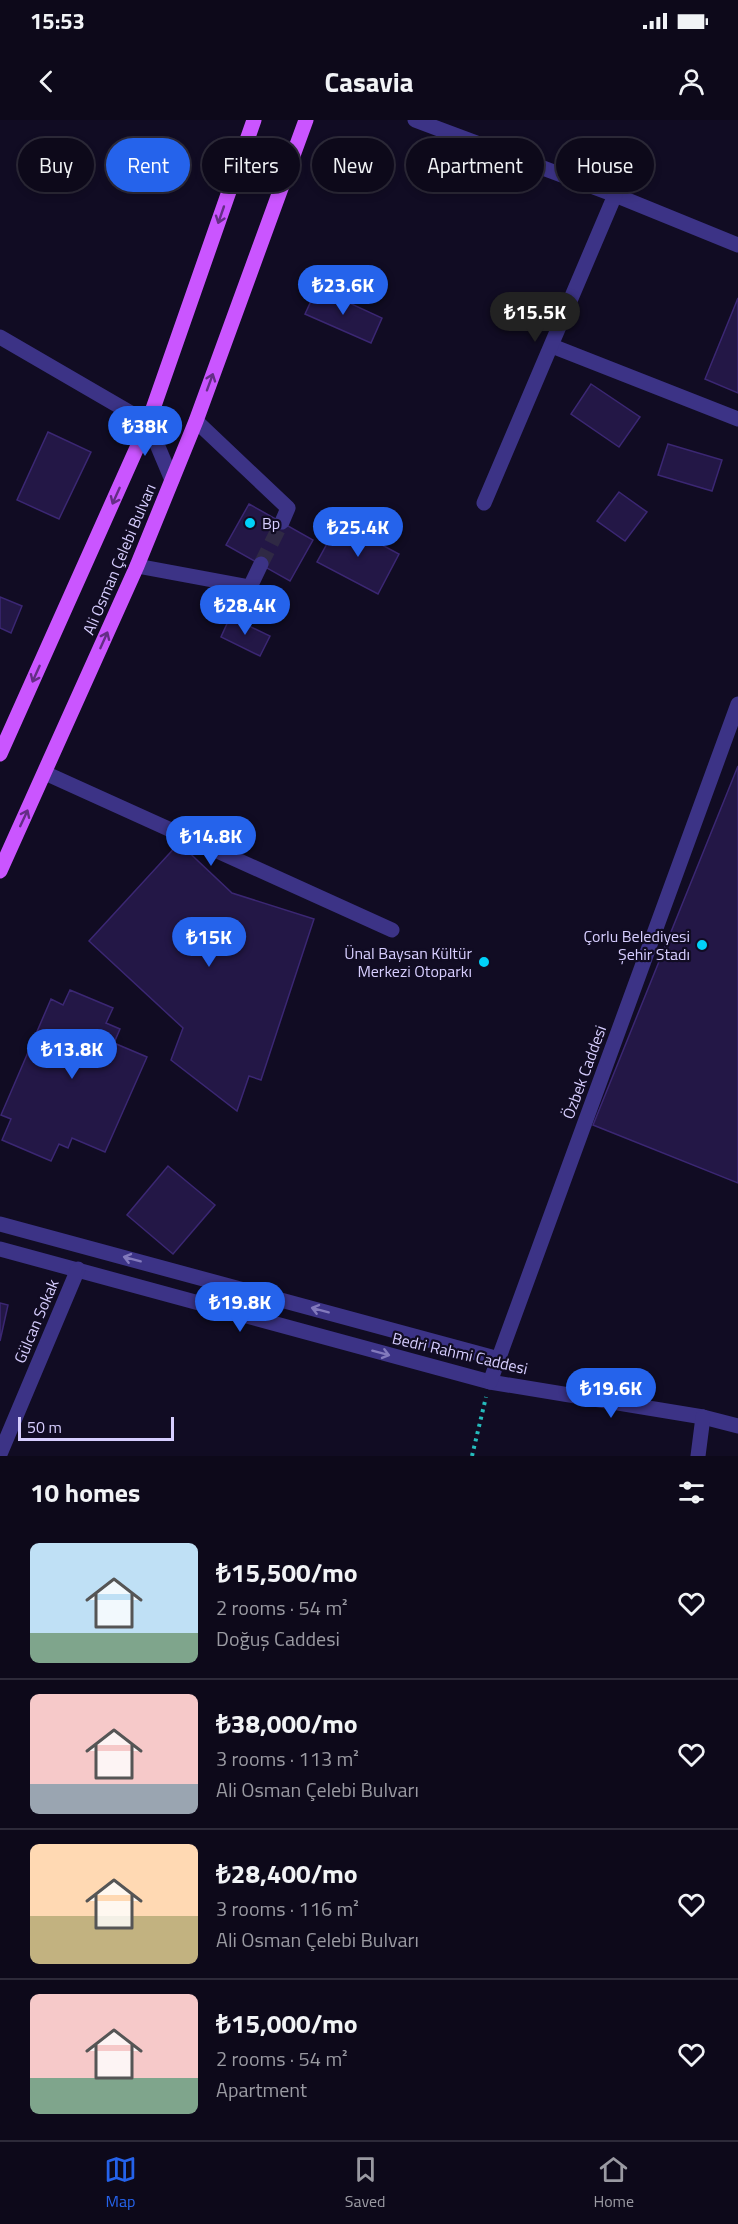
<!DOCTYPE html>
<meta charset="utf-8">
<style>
:root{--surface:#0d091a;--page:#161223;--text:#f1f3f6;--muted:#9a9aa2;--line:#2d2a39;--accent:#2563eb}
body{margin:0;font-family:"Titillium Web",sans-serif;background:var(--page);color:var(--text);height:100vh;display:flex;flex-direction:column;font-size:22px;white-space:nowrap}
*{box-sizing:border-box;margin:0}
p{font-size:20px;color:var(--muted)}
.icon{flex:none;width:33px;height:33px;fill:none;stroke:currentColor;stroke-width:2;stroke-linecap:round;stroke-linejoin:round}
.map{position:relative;height:1336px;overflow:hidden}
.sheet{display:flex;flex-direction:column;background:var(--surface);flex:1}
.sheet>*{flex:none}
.top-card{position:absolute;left:18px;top:18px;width:702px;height:54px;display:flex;gap:12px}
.scale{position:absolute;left:18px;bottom:15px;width:156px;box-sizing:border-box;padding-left:6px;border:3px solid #d7ceff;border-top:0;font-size:16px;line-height:21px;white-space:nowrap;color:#d7ceff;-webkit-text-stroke:4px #110c23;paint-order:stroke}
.price{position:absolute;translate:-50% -51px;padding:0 14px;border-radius:21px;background:var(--accent);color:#fff;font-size:20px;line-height:39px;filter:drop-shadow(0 2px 3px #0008)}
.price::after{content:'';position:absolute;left:50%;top:36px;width:18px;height:14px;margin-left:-9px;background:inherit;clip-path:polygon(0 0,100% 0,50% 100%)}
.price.on{background:#222;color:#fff}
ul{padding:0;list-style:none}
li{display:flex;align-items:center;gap:18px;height:150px;padding:0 30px}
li+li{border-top:2px solid var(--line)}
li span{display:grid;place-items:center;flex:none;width:168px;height:120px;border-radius:9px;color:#555}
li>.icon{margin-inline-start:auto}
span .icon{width:72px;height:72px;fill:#fffc;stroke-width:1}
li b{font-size:26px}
h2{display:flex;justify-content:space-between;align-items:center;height:72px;padding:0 30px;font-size:26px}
.chip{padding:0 21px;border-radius:27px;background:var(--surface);box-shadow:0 3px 9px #0003,0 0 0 2px var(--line);font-size:21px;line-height:54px}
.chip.on{background:var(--accent);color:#fff}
.status{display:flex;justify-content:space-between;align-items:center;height:42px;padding:0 30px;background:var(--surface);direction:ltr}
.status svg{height:16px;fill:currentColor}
header{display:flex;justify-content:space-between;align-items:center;height:78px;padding:0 30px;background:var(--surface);font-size:27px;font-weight:700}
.menu{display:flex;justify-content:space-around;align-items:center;height:84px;border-top:2px solid var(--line);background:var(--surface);font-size:16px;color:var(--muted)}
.menu a{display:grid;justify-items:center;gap:3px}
.menu .on{color:var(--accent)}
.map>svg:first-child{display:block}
.building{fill:#231746;stroke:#3b2773;stroke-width:1.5}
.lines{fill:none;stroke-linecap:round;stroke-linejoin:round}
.minor-tunnel{stroke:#2f2944;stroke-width:15;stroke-dasharray:15 8;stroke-linecap:butt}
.path{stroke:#25bcbc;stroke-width:4;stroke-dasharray:3 4.5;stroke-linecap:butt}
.minor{stroke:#3c3386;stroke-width:15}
.major{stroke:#ca55ff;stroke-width:15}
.oneway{stroke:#642d86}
.oneway2{stroke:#8279bc}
.poi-dot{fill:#00d1f9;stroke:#110c23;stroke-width:2}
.labels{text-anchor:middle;stroke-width:4.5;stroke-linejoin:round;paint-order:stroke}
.poi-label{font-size:16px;fill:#d7ceff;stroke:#110c23;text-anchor:end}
.street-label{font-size:16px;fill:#d7ceff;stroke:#110c23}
</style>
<div class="status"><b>15:53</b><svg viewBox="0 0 49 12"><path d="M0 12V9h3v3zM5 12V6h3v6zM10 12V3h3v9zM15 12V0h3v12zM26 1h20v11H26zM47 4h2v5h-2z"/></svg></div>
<header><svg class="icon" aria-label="back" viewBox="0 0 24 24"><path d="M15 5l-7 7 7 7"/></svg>Casavia<svg class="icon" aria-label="person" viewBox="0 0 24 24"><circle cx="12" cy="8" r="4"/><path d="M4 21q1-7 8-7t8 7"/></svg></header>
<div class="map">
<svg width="738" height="1336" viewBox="0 0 738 1336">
<rect width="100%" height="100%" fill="#110c23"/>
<g class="building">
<path d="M317,168L382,198L371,223L305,194Z"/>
<path d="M738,178V273L705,259Z"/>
<path d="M591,264L640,297L619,327L571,294Z"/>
<path d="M48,312L91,332L59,399L17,380Z"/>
<path d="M668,324L722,340L712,371L658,355Z"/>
<path d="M619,372L647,392L625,421L597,401Z"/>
<path d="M249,384L313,420L290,461L226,425Z"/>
<path d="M339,402L399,434L378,474L317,442Z"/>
<path d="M0,477L22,486L11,513L0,508Z"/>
<path d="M230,497L270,516L260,536L221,517Z"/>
<path d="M738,646V1063L593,1005Z"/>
<path d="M179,723L232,773L314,799L261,960L249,956L237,991L171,940L183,908L89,821Z"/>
<path d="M70,870L113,888L106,903L120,909L114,923L147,937L105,1032L72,1018L68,1028L59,1024L51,1041L2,1020L11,999L1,995L51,879L63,885Z"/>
<path d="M168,1046L215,1085L173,1134L127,1095Z"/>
<path d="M0,1183L8,1185L0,1221Z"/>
</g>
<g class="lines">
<path class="minor-tunnel" d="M261,444L282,402"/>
<path class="path" d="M472,1336L486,1277"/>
<g class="minor">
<path d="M415,0L615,75L738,125"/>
<path d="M0,217L148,303L172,360"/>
<path d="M552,226L738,299"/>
<path d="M196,301L288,388L282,402"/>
<path d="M484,383L615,75"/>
<path d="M137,446L250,467L261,444"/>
<path d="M45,653L392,810"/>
<path d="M0,1104L499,1239"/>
<path d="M0,1129L490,1262L703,1297L738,1306"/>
<path d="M490,1262L738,584"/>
<path d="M0,1334L78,1149"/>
<path d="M698,1336L703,1297"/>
</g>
<g class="major">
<path d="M0,634L148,303L254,0"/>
<path d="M0,751L137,446L196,301L306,0"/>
</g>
</g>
<defs><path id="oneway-shaft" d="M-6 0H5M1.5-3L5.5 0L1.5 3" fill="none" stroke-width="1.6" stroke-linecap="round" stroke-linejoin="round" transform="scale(1.5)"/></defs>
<g class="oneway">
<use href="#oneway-shaft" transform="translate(221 95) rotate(109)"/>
<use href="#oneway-shaft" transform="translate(210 262) rotate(-70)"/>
<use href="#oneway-shaft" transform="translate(116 376) rotate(114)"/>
<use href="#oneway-shaft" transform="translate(104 520) rotate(-66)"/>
<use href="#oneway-shaft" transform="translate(36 554) rotate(114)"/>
<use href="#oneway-shaft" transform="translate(24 698) rotate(-65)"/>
</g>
<g class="oneway2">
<use href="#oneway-shaft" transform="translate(132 1139) rotate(-165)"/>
<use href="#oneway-shaft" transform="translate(320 1190) rotate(-165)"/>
<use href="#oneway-shaft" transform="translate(381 1233) rotate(15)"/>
</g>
<g class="poi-dot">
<circle cx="250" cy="403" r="6"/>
<circle cx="702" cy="825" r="6"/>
<circle cx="484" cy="842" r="6"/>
</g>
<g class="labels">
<g class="poi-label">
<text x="262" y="409" text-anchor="start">Bp</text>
<text x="690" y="822">Çorlu Belediyesi<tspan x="690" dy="18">Şehir Stadı</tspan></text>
<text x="472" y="839">Ünal Baysan Kültür<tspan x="472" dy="18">Merkezi Otoparkı</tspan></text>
</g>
<g class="street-label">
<text transform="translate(119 439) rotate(-67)" y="6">Ali Osman Çelebi Bulvarı</text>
<text transform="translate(584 952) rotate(-70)" y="6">Özbek Caddesi</text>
<text transform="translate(36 1201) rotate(-67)" y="6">Gülcan Sokak</text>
<text transform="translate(460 1233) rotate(13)" y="6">Bedri Rahmi Caddesi</text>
</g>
</g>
</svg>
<div class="scale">50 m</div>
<b class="price" style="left:343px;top:196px">₺23.6K</b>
<b class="price on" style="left:535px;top:223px">₺15.5K</b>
<b class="price" style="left:145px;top:337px">₺38K</b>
<b class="price" style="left:358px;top:438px">₺25.4K</b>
<b class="price" style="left:245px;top:516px">₺28.4K</b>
<b class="price" style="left:211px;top:747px">₺14.8K</b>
<b class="price" style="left:209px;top:848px">₺15K</b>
<b class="price" style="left:72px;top:960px">₺13.8K</b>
<b class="price" style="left:240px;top:1213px">₺19.8K</b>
<b class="price" style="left:611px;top:1299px">₺19.6K</b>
<div class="top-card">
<a class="chip">Buy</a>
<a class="chip on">Rent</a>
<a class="chip">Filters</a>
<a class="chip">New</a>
<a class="chip">Apartment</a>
<a class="chip">House</a>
</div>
</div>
<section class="sheet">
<h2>10 homes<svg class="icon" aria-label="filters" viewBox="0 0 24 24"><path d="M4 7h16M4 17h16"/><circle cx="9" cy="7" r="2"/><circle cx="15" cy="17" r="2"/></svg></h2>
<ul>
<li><span style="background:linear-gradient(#bfe0f5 75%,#7fa58c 0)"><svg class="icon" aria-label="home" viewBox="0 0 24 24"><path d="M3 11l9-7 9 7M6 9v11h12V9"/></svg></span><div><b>₺15,500/mo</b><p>2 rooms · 54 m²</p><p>Doğuş Caddesi</p></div><svg class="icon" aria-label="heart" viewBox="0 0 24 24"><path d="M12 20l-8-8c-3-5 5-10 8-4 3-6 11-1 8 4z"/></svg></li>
<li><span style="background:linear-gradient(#f6c9c9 75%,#9aa5b1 0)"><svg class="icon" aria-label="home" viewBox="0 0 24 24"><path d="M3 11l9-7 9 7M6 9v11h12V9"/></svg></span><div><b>₺38,000/mo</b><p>3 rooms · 113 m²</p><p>Ali Osman Çelebi Bulvarı</p></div><svg class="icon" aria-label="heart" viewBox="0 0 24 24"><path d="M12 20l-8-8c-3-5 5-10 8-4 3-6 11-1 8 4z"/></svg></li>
<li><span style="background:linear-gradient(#ffd9b3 60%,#c2b280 0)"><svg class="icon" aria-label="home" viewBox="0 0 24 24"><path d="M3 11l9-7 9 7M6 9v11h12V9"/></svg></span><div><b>₺28,400/mo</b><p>3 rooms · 116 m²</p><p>Ali Osman Çelebi Bulvarı</p></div><svg class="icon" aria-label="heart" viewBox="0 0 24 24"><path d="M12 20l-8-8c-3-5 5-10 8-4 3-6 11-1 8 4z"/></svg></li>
<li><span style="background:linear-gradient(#f6c9c9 70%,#7fa58c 0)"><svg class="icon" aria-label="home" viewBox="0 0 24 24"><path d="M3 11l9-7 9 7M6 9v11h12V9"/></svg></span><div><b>₺15,000/mo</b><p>2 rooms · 54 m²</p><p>Apartment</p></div><svg class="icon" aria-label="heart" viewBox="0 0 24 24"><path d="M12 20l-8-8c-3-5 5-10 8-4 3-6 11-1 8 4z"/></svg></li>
</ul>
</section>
<nav class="menu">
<a class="on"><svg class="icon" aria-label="map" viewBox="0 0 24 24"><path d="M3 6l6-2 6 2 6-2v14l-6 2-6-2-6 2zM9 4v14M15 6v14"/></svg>Map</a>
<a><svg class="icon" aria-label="saved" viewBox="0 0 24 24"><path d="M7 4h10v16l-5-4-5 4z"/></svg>Saved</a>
<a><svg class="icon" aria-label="home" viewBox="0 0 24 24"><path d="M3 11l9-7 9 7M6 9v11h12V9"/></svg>Home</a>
</nav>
